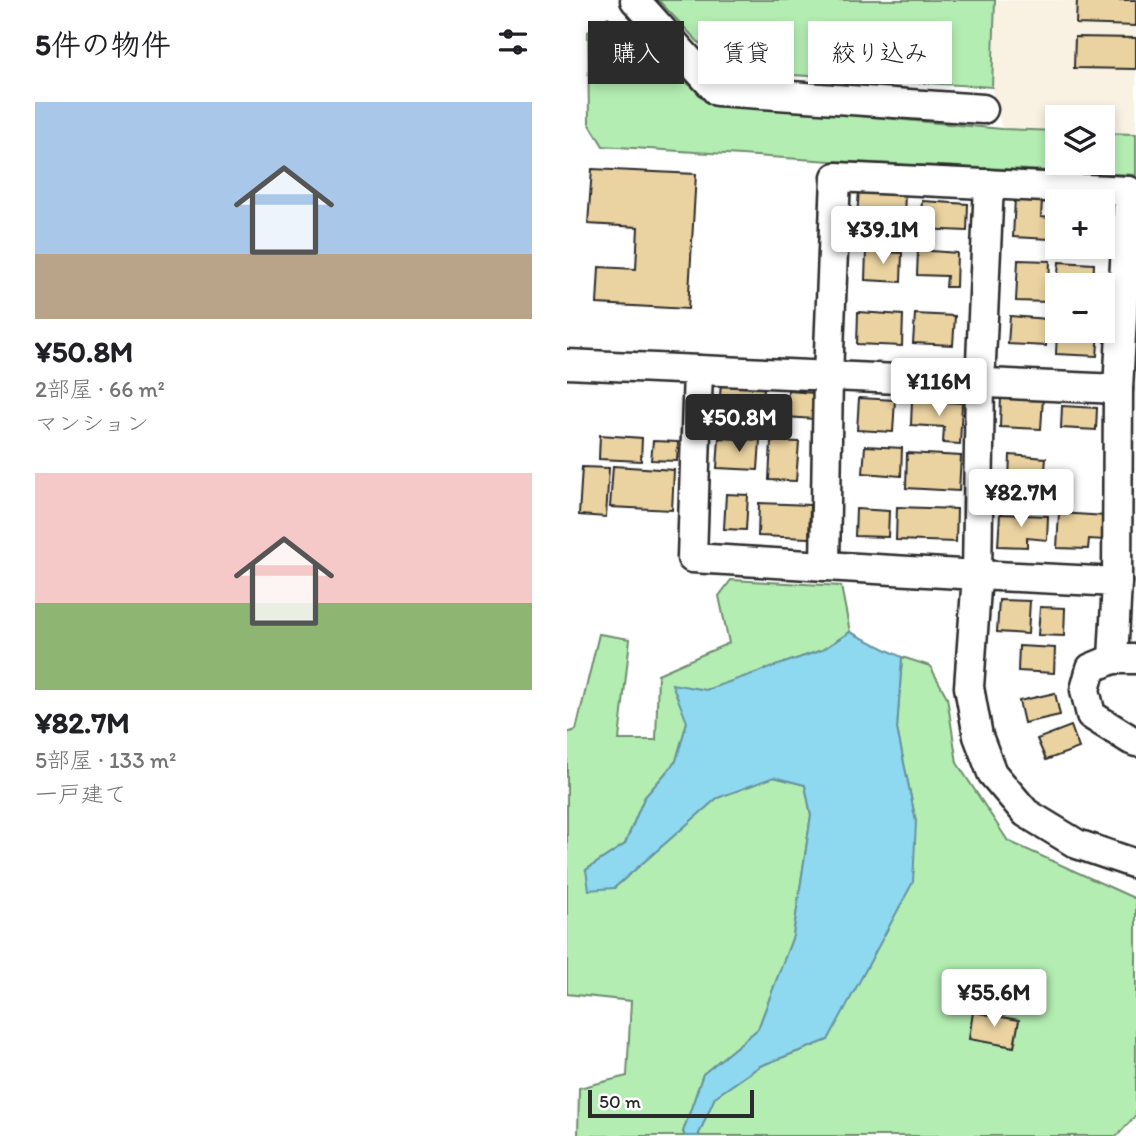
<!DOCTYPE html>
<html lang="ja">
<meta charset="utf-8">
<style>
:root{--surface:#fff;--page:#f2f2f2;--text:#202124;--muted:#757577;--accent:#2b2b2b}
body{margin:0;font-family:Itim,"Klee One",sans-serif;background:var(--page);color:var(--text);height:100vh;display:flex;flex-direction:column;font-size:26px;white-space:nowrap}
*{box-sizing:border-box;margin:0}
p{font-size:23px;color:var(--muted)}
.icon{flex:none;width:38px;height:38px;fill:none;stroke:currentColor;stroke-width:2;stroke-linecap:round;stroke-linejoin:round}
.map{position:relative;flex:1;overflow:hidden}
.drawer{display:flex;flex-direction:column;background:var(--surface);width:567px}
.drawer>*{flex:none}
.hud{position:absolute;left:21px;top:21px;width:443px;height:63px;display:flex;gap:14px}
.tools{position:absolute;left:478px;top:105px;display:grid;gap:14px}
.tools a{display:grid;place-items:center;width:70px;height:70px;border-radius:0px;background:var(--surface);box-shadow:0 4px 10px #0003;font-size:35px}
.scale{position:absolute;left:21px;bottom:18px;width:166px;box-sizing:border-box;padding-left:7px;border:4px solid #2b2b2b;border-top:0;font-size:19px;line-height:24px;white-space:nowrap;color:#2b2b2b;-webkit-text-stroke:5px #fff;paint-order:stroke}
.price{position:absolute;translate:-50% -60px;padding:0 16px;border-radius:7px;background:#fff;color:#222;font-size:23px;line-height:46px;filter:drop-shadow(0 2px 4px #0008)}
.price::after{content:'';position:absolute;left:50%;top:42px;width:21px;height:16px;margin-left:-10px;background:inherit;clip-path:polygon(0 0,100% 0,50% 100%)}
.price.selected{background:var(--accent);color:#fff}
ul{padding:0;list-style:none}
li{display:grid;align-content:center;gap:14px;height:371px;padding:0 35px}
li span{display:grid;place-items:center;height:217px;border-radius:0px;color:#555}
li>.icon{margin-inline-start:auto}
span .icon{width:126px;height:126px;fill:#fffc;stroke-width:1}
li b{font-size:30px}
h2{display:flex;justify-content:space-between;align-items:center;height:84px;padding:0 35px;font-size:30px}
.pill{padding:0 24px;border-radius:0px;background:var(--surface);box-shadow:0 4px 10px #0003;font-size:24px;line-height:63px}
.pill.selected{background:var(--accent);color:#fff}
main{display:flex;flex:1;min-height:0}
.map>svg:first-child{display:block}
.built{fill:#f9f2e3}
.green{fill:#b3edb2;stroke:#6f8c6e;stroke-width:2}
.water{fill:#8ed9ef;stroke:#6693a1;stroke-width:2}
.building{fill:#ebd3a1;stroke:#2b2b2b;stroke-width:2}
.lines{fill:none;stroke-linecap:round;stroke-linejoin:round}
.minor-casing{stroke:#2b2b2b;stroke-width:33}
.minor{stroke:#fff;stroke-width:28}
</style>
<main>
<section class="drawer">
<h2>5件の物件<svg class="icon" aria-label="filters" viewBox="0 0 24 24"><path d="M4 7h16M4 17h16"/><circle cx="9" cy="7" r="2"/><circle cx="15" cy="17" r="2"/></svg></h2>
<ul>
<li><span style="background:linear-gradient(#a9c7e8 70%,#b9a48a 0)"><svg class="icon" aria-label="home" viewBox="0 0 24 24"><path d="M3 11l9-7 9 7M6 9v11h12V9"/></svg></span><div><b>¥50.8M</b><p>2部屋 · 66 m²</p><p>マンション</p></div></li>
<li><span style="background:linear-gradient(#f6c9c9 60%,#8fb573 0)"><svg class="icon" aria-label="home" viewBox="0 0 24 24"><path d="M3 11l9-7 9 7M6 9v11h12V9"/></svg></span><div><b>¥82.7M</b><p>5部屋 · 133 m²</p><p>一戸建て</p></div></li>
</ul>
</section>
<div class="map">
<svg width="569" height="1136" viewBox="0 0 569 1136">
<rect width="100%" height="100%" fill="#fff"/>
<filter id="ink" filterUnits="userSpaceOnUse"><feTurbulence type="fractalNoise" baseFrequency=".0143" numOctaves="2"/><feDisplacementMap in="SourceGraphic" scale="14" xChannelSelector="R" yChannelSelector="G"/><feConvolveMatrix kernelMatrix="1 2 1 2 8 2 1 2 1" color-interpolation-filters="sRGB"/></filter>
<g filter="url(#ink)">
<path class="built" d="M91,0H569V134L536,133V117H490V131L435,129L424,87L159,71Z"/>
<g class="green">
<path d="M91,0H428L425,87L159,71Z"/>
<path d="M41,17L143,102L435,129L490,131V163H536V133L569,134V175L264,161L36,146L22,123L21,32Z"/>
<path d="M164,580L274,586L283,632L255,650L139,690L120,722L109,761L77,798L58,844L19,870L47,888L150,798L207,777L238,785L244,815L226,936L191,1029L136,1074L116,1132L118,1136H11L12,1088L60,1076L64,1001L0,994V733L9,730L32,634L63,639L52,740H89L91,674L162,643L152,596Z"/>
<path d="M335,657L363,666L380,697L390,763L441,841L569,899V1115L550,1136H131L147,1097L193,1066L261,1040L349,822L330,729Z"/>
</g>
<path class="water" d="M283,632L335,657L330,729L349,822L346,882L261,1040L193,1066L148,1097L131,1136H118L116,1132L136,1074L191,1029L226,936L244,815L238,785L207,777L150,798L47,888L22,890L19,870L58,844L77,798L109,761L120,722L105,684L139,690L255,650Z"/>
<g class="building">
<path d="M510,0H569V26L509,24Z"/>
<path d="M508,37L569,38V69L507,68Z"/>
<path d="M25,169L129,174L121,309L30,304L32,267L69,269L71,227L21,224Z"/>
<path d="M292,190L338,192L337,218L290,216Z"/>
<path d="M448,198L475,200L474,217L484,218L483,239L446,237Z"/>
<path d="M355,201L401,204L400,231L353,229Z"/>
<path d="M536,210L545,211L543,238L536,237Z"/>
<path d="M351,250L390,253L389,287H379L380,276L350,275Z"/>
<path d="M299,251L335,253L334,282L298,280Z"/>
<path d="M451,260L483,261L481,302L449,301Z"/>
<path d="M492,262L527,264L526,285H490Z"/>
<path d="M291,312L336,315L335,346L290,344Z"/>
<path d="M348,314L388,316L386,345L346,343Z"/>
<path d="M443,316L480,319L479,346L441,344Z"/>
<path d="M490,331H532L530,356L489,354Z"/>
<path d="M154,383L197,385L196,411L152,409Z"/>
<path d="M221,391L248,393L247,419L219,417Z"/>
<path d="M434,396L476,398L474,429L433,427Z"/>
<path d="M292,398L328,400L326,432L290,430Z"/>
<path d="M345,400L395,403L393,444L376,443L377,427L344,425Z"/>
<path d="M495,406L530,408L529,430L494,428Z"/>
<path d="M33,435L75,438L74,461L32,459Z"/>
<path d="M152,438L193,440L191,470L150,468Z"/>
<path d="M86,441L111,442L110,461L84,460Z"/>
<path d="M204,441L232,442L229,481L202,480Z"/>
<path d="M298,446L335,448L334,476L296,473Z"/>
<path d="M340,453L394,456L392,491L339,488Z"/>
<path d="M443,455L479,458L477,482L442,480Z"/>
<path d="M46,466L107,470L105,510L43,507Z"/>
<path d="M15,467L42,468L39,517L12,515Z"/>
<path d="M159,494L181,495L179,530L157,529Z"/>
<path d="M192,503L243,505L242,538L191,536Z"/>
<path d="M330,507L390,509L389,542L329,540Z"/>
<path d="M289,509L322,511L321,537L288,536Z"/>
<path d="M492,513L539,516L538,540L522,539L521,549L490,548Z"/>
<path d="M433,514L481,516L480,540L460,538V547L431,546Z"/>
<path d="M432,600L463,601L461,634L430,632Z"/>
<path d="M473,607L498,608L497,636L471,635Z"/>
<path d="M452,646L488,648L487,673L451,671Z"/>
<path d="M488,693L493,715L457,723L452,701Z"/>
<path d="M504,726L512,748L479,760L470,739Z"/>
<path d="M406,1012L452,1020L447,1047L402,1039Z"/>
</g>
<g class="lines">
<g class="minor-casing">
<g id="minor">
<path d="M68,0L150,91L416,109"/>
<path d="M422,184L413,383L410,575L550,582L546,659"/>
<path d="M0,364L551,389"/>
<path d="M131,370L125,558L410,575L402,687L411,736L425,773L459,813L510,844L569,864"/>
<path d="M258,566L261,376L269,177L562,191L551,389L550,582"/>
<path d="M569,659H546L524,668L518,690L524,715L564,740L569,742"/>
</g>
</g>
<use href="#minor" class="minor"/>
</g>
</g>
</svg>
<div class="tools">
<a><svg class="icon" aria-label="layers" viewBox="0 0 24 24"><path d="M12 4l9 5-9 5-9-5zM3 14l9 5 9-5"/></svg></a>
<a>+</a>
<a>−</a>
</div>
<div class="scale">50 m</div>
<b class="price" style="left:316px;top:266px">¥39.1M</b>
<b class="price" style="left:372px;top:418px">¥116M</b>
<b class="price selected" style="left:172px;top:454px">¥50.8M</b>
<b class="price" style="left:454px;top:529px">¥82.7M</b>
<b class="price" style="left:427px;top:1029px">¥55.6M</b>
<div class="hud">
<a class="pill selected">購入</a>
<a class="pill">賃貸</a>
<a class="pill">絞り込み</a>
</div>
</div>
</main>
